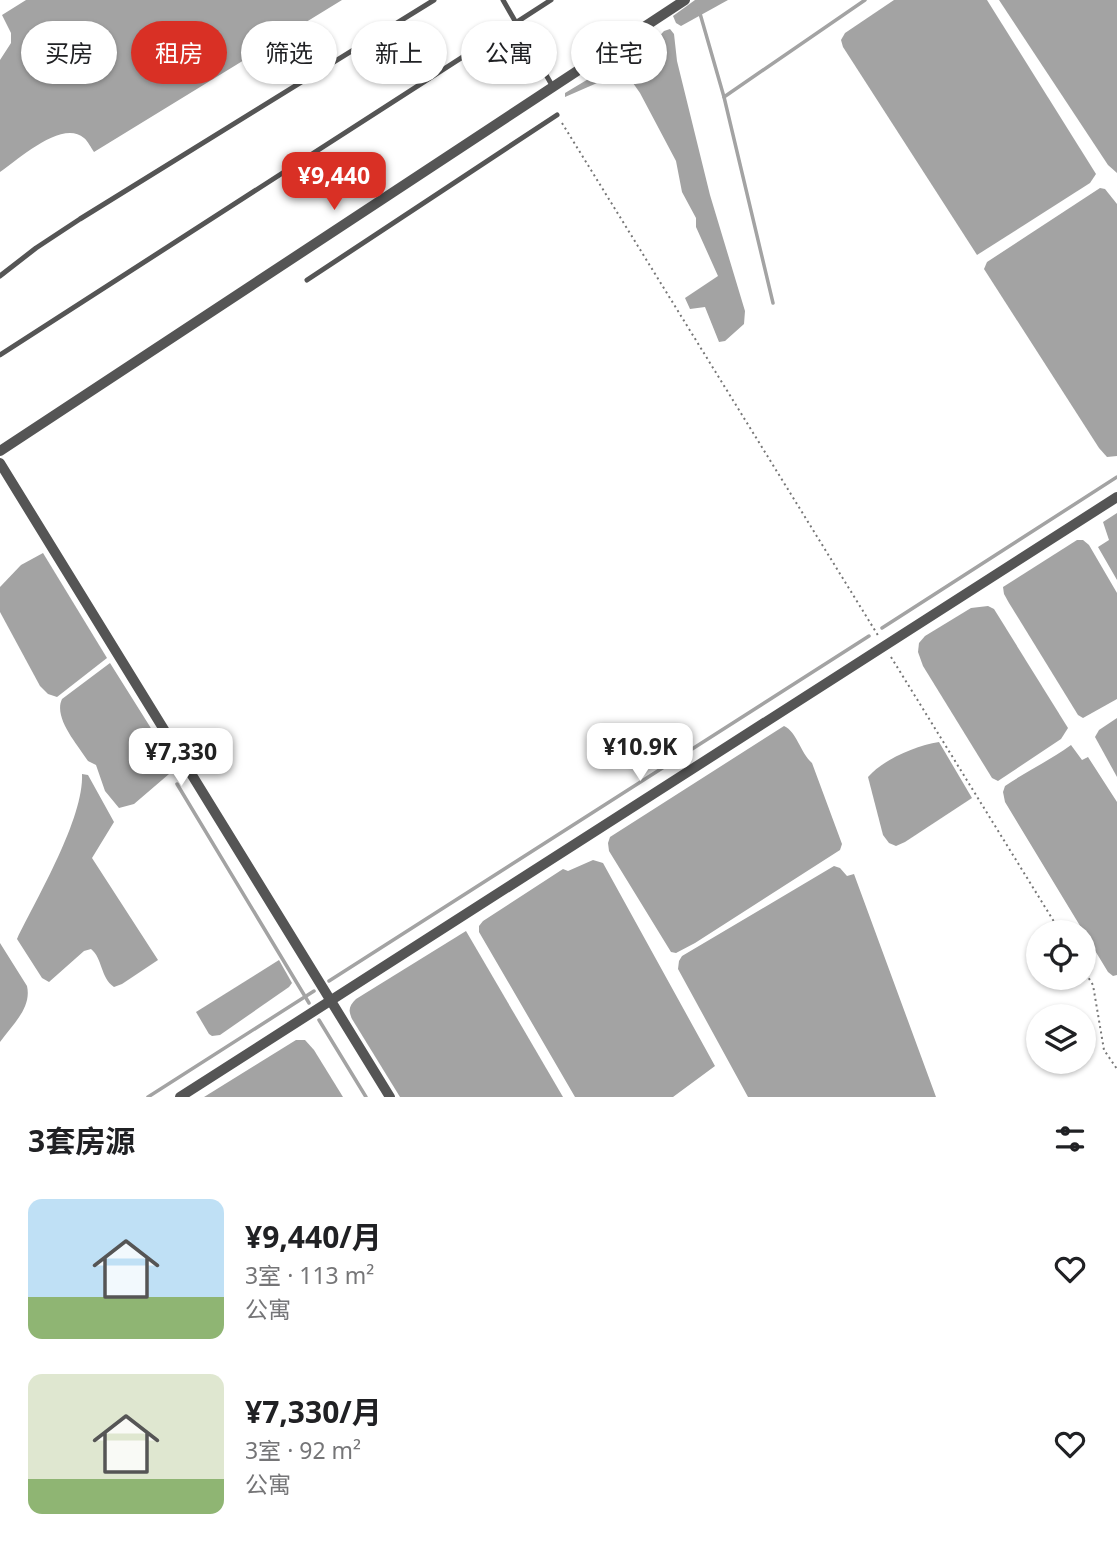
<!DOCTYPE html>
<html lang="zh">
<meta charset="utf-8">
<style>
:root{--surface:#fff;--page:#f2f2f2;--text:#202124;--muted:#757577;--accent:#d93025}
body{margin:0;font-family:"Noto Sans","Noto Sans SC",sans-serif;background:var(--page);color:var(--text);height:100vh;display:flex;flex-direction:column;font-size:26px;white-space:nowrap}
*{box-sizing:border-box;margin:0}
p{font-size:23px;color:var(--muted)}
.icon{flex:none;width:38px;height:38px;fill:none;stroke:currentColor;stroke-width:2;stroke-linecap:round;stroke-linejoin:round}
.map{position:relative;height:1097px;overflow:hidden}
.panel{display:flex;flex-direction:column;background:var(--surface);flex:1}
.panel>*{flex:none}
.banner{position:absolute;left:21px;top:21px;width:700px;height:63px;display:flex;gap:14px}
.controls{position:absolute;left:1026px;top:920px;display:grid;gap:14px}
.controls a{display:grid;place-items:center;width:70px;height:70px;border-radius:50%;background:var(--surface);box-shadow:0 2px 5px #0004;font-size:35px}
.price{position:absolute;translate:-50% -60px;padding:0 16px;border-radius:14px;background:#fff;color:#222;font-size:23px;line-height:46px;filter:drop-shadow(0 2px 4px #0008)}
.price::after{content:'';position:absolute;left:50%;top:42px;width:21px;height:16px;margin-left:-10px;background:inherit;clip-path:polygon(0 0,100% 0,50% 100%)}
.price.current{background:var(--accent);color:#fff}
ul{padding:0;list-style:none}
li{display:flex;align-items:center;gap:21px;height:175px;padding:0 28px}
li span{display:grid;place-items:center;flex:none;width:196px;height:140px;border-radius:14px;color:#555}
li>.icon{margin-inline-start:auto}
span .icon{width:84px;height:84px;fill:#fffc;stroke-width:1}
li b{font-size:30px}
h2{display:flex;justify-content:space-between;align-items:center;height:84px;padding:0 28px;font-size:30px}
.chip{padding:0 24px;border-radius:32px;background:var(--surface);box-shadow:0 2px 5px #0004;font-size:24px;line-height:63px}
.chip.current{background:var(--accent);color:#fff}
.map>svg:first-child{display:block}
.water{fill:#a3a3a3}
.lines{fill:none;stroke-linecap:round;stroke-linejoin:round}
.stream{stroke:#a3a3a3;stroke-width:3.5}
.path{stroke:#777;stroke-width:2;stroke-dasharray:2 3.5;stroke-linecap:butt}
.lane{stroke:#555;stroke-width:5}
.street{stroke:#555;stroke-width:10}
</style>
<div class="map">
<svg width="1117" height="1097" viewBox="0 0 1117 1097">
<rect width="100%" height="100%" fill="#fff"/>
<g class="water">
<path d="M26,0H342L94,152C91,148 88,141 84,138C62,119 18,160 0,172V60L11,43V33L2,15Z"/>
<path d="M695,0H728L681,26L676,23L673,16Z"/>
<path d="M894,0H987L1096,174L1090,183L977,255L843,47L841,40L845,33Z"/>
<path d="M999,0H1117V173L1108,165Z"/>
<path d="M670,29L674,34L677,61L710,195L745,311L744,324L725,341L719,342L705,307L690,309L685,298L718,276L696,227V218L682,192L676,161L640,93L626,73H620L565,97V93L610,66L644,53L664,31Z"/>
<path d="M1100,188L1105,189L1117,204V456L1107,457L1099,448L984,269L987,262Z"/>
<path d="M1117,513V580L1098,547L1109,540L1103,522Z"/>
<path d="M1077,540H1083L1089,545L1117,593V699L1083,718L1078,715L1009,603L1004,594L1003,587Z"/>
<path d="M43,553L107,658L57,697L48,694L40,686L0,612V587L21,565Z"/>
<path d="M988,606L994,609L1068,728L1061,739L998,781L992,778L923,666L918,652L919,643L925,636L971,608Z"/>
<path d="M110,663L176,768L134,804L119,808L105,791L96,765L88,761C78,745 53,718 62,699Z"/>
<path d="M1117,718V777L1095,737L1099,730Z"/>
<path d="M784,726C797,732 800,752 812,763L842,844L840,850L695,943L676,953L671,952L609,851L608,843L610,837Z"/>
<path d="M939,742L972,798L905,842L896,846L889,843L883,835L868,777C884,759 915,746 939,742Z"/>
<path d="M1071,745L1082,760L1088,757L1117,802V975L1113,976L1108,972L1005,802L1003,792L1005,786C1027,771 1049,761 1071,745Z"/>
<path d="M82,774L88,775L114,822L92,858L158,960L122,984L114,987C100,977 103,959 91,949L84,951L49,982L42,978L17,939C38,896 84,818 82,774Z"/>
<path d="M593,860L603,863L715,1066L673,1097H575L479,932V926L483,921L563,869L568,871Z"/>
<path d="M834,866L840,868L847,876L854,874L936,1097H748L678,969L679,961L682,956Z"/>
<path d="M466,931L563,1097H400L352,1019C348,1010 349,1006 356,999Z"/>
<path d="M0,943L27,986C32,1008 12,1025 0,1042Z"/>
<path d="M279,960L292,983L289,987L220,1035L212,1036L209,1034L196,1012Z"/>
<path d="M296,1040H305L314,1050L343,1097H204Z"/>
</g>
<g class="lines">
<g class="stream">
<path d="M699,10L724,97L773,303"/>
<path d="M724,97L865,0"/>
<path d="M882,628L1117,477"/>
<path d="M177,784L309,1003"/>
<path d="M329,981L869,636"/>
<path d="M319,1020L366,1097"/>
<path d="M148,1097L314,991"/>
</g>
<g class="path">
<path d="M562,123L879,637"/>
<path d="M891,657L1061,933"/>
<path d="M1083,969L1093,985L1104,1050L1117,1069"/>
</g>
<g class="lane">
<path d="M503,0L553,87"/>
<path d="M0,276L36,248L80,219L434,0"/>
<path d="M307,280L557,115"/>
<path d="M0,355L551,0"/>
</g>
<g class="street">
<path d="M0,451L685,0"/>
<path d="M0,463L390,1097"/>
<path d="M180,1097L1117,497"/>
</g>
</g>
</svg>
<div class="controls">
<a><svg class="icon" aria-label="locate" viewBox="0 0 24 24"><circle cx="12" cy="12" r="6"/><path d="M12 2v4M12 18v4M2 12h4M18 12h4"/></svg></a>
<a><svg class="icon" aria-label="layers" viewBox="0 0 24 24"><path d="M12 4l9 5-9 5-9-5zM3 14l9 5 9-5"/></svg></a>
</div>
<b class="price current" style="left:334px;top:212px">¥9,440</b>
<b class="price" style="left:640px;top:783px">¥10.9K</b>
<b class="price" style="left:181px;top:788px">¥7,330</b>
<div class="banner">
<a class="chip">买房</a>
<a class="chip current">租房</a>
<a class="chip">筛选</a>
<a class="chip">新上</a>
<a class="chip">公寓</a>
<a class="chip">住宅</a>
</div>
</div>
<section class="panel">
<h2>3套房源<svg class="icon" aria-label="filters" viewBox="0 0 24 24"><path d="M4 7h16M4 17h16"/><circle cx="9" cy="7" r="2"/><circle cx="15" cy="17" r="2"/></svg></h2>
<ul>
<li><span style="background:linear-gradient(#bfe0f5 70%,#8fb573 0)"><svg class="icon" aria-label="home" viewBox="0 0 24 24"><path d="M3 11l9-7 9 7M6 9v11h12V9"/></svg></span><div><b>¥9,440/月</b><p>3室 · 113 m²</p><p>公寓</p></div><svg class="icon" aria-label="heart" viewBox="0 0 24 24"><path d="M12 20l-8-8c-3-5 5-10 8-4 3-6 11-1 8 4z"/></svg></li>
<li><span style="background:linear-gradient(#dfe7d0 75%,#8fb573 0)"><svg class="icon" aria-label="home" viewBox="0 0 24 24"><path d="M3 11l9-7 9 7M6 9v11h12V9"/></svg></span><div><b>¥7,330/月</b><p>3室 · 92 m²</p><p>公寓</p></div><svg class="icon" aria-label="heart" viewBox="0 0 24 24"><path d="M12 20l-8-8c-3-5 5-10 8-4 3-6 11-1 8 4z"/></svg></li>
</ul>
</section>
